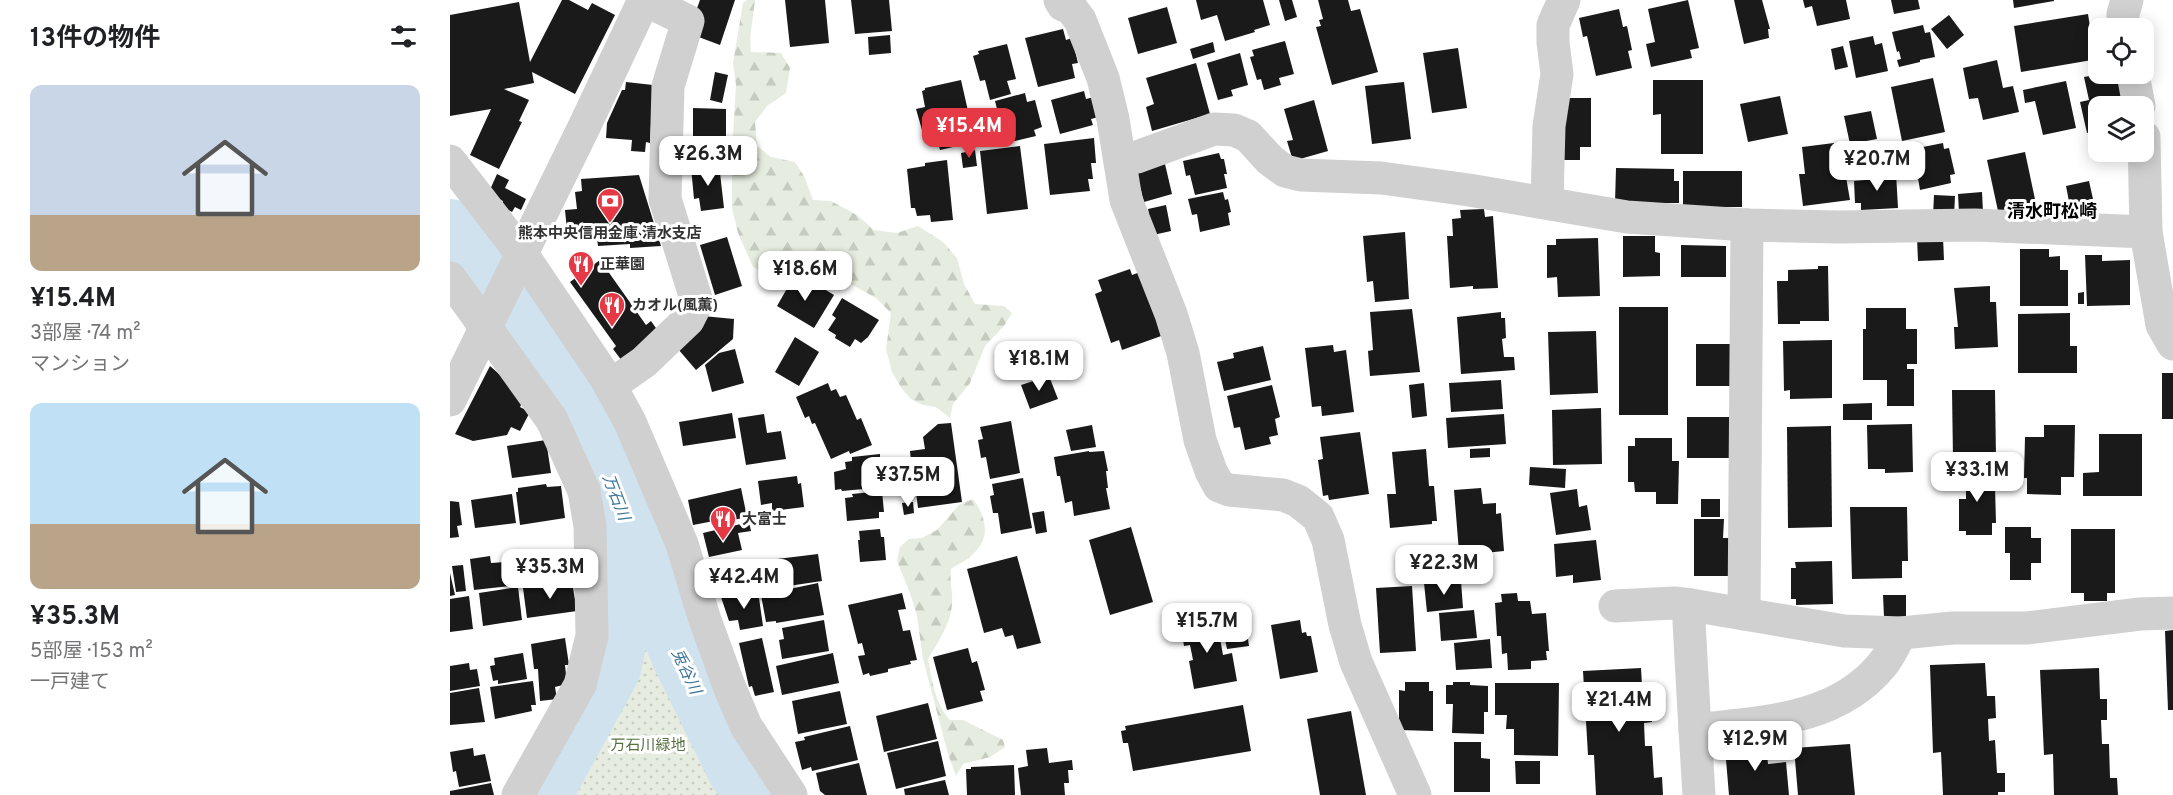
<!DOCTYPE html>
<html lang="ja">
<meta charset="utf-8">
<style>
:root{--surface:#fff;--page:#f6f6f6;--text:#202124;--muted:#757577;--accent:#e63946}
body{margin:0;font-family:Overpass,"Noto Sans JP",sans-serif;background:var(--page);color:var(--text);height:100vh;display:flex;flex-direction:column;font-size:22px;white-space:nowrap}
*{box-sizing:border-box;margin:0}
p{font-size:20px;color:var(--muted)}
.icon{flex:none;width:33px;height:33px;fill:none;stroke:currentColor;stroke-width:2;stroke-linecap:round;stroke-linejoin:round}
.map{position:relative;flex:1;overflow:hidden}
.drawer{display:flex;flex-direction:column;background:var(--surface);width:450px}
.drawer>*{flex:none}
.buttons{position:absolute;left:1638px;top:18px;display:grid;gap:12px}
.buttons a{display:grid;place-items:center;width:66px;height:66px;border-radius:12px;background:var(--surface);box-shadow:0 3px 15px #0003;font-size:30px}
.price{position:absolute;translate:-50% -51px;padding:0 14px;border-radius:12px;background:#fff;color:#222;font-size:20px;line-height:39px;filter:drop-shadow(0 2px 3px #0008)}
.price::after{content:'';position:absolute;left:50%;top:36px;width:18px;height:14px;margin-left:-9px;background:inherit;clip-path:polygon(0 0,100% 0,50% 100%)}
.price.active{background:var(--accent);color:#fff}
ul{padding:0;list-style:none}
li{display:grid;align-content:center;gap:12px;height:318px;padding:0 30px}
li span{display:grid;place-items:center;height:186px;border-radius:12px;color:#555}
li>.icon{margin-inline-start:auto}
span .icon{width:108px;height:108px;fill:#fffc;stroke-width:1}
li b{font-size:26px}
h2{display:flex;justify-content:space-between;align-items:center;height:72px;padding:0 30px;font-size:26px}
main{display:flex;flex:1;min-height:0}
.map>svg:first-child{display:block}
.forest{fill:url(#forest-firs)}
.park{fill:url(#park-dots)}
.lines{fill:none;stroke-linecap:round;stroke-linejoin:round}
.river{stroke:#cfe2ee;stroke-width:56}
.building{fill:#1a1a1a}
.minor{stroke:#d0d0d0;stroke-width:33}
.labels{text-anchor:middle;stroke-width:6;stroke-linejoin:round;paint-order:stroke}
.poi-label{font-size:15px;font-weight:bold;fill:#333;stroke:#fff;text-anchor:start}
.park-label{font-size:15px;fill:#56703f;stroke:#fff}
.water-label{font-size:16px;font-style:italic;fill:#3f7597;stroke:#fff}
.quarter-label{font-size:18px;font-weight:bold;fill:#000;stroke:#fff}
</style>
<main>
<section class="drawer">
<h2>13件の物件<svg class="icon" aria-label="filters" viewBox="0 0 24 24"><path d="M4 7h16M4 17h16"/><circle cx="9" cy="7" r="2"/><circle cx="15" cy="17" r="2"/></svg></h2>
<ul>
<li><span style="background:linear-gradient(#c9d6e8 70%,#b9a48a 0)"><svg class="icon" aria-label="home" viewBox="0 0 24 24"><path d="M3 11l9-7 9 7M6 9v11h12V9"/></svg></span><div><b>¥15.4M</b><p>3部屋 · 74 m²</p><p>マンション</p></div></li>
<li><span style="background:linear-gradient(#bfe0f5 65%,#b9a48a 0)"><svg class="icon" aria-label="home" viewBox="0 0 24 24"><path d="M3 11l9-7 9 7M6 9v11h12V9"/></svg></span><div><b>¥35.3M</b><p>5部屋 · 153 m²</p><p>一戸建て</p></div></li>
</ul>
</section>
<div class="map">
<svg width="1723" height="795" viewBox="0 0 1723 795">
<defs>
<pattern id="forest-firs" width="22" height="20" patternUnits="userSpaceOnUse" patternTransform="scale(1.5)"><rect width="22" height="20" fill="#e6ecdf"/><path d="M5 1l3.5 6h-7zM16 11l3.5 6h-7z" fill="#c6cbc0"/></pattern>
<pattern id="park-dots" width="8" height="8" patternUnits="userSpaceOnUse" patternTransform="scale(1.5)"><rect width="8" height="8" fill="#e6ecdf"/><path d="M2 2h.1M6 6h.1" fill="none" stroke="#c6cbc0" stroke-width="1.8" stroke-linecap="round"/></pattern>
</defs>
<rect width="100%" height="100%" fill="#fff"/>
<g class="forest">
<path d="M297,0H305L300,39L301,52L331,53L340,68L336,93L317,106L305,122L307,146L321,157L345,162L355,178L363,200L381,201L407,215L424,230L447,233L468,226L493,242L507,258L514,284L525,304L554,306L562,313L554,326L535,346L520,383L503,404L500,418L486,407L473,405L461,399L452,389L442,372L436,349L441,313L426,298L365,264H339L319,274L303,267L288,233L282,208V154L286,85L283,63L293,3Z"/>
<path d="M523,499C537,519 541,538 522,555C516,561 508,564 501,569C499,581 503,590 502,602C502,622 488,642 478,659C482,681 485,703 500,720H513L553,740L555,747L540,757L513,764L506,776L498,754L473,659L467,616L460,593L447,561L450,547L459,539L472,538L487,530L509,505Z"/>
</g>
<path class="park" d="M196,599L262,771L281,795H111C133,756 158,719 175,677C185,653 187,626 190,600Z"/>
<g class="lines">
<g class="river">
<path d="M0,227L117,385L148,448L229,656L286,772L304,795"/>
<path d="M94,795L163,669L179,593L183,546"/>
</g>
</g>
<g class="building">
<path d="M112,0H119L138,10L142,3L165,15L125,94L82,72L84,83L54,89L79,100L69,121L72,122L49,169L20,155L41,109L0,116V15L69,2L80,62Z"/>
<path d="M250,0H285L270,45L238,33Z"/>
<path d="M335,0H375L379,43L340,47Z"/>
<path d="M401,0H439L442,31L405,34Z"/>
<path d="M746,0H813L820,25L804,30L805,32L775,41L767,15L751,20Z"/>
<path d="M829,0H842L847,17L835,21Z"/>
<path d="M868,0H898L901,11L910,9L928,72L882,85L866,27L871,26L869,20L873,19Z"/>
<path d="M1238,0L1249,48L1240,50L1242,58L1201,67L1196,44L1205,42L1198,9Z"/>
<path d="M1284,0H1312L1320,29H1318L1319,38L1294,44Z"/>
<path d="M1353,0H1396L1400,19L1367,26L1362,6L1355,8Z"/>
<path d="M1441,0H1468L1470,9L1444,14Z"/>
<path d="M1563,0H1604V1L1564,8Z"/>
<path d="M717,7L727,43L688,54L678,18Z"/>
<path d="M1169,9L1173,27L1177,26L1182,50L1178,51L1182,68L1146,76L1137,36L1133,37L1129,18Z"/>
<path d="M1638,14L1643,46L1648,45V59L1571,72L1564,26Z"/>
<path d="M1499,15L1514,35L1497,49L1481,29Z"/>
<path d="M1473,25L1475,33L1480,32L1485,57L1470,60V62L1449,67L1447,60L1451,59L1449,51L1447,52L1442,32Z"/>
<path d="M613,29L616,40L622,38L628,63L622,64L625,78L588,87L575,38Z"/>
<path d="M440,35L441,53L419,55L418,37Z"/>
<path d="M1423,36L1425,45L1432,43L1438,71L1406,78L1399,41Z"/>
<path d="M835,41L844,74L829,78L831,85L814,90L811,79L807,80L800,57L804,56L802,50Z"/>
<path d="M763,42L765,52L743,59L740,49Z"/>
<path d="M557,44L566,79L557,81L561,94L540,100L535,80L530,81L523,56L529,54L528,51Z"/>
<path d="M1393,46L1398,67L1385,70L1381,49Z"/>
<path d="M1008,48L1017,108L982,113L973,53Z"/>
<path d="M790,53L798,85L781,90L783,96L768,100L757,63Z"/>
<path d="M1547,60L1553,88L1563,86L1569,112L1533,120L1528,98L1519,99L1513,68Z"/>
<path d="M746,63L760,114L702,131L696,107L704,104L696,78Z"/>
<path d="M265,72L278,75L272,103L260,100Z"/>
<path d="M1651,74H1669L1676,106H1648V143L1646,144L1644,131L1637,133L1630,102L1639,100L1634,77Z"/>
<path d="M1483,78L1495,132L1452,141L1441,87Z"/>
<path d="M511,80L525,142L490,150L488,143L485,144L481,128L472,130L466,109L475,107L472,91L475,90V88Z"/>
<path d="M1203,80H1253V154H1211V114L1203,115Z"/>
<path d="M1616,81L1626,128L1593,135L1585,101L1575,103L1573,90Z"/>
<path d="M176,82L203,85L200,143L196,142L195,152L181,151L182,140L156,138L157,123L172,90H175Z"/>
<path d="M954,82L961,139L922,144L915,86Z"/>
<path d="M634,91L636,99L644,97L649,117L641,119L643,125L610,134L601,100Z"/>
<path d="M575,93L577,102L585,100L592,127L584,130L586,136L556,143L555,141L551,142L547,126L551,125L545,101Z"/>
<path d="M1330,96L1338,134L1298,142L1290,104Z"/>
<path d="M1111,98H1141V147H1130V160H1111Z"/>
<path d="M864,100L878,151L843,161L837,141L843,140L834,109Z"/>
<path d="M243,108L276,109V148L271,147L270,161H243Z"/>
<path d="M1421,111L1427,139L1400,144L1394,116Z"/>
<path d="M644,138L646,163H641L643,179H638L640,191L600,195L594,144Z"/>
<path d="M1392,142V145H1397L1401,177H1396L1400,200L1353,206L1349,174H1355L1352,147Z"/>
<path d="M1493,143L1494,149L1499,148L1505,174L1500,175L1501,183L1470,190L1463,149Z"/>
<path d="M570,146L578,209L537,214L530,151Z"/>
<path d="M525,150L527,166L513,168L511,153Z"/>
<path d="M1575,152L1586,204L1548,211L1537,160Z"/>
<path d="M769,153L771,159H774L777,174H774L777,188L745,195L740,175L736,176L733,161Z"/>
<path d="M497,160L503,220L481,222L480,215L467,216L465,208H461L457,169L475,166V163Z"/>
<path d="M269,164L274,208L251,211L249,198L244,199L241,167Z"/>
<path d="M715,164L722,194L694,202L686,171Z"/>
<path d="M1166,168L1224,169V181H1229V203H1165Z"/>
<rect x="1233" y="171" width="59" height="36"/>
<path d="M1446,173L1448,208L1411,210V203H1405L1404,181L1426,179V174Z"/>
<path d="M47,174L59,180L55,188L76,199L71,210L65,207L62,212L51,206L53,201L40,195L39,192Z"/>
<path d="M189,175L211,246L180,248V244L148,246L147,238L118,240L115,210L127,209L125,192L132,191L131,179Z"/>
<path d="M1639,181L1647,217L1623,222L1616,186Z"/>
<path d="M773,192L775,200L778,199L781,212L778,213L780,225L750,232L747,214L742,215L738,199Z"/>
<path d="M1532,192L1533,212L1509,213L1508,194Z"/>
<path d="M1484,195L1505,196L1504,217L1483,216Z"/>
<path d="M716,205L721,231L703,235L698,209Z"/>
<path d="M1034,209L1035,217L1043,216L1048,288L1023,289V286L1000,288L997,236H1003L1002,219L1011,218L1010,210Z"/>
<path d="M955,232L959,299L925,302L923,281L917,282L913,236Z"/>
<path d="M1173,236H1205V252L1210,253V276L1173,277Z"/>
<path d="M277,237L292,286L265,295L250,245Z"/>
<path d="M1493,237L1494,260L1468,261L1467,238Z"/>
<path d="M1148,238L1150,296L1108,297L1107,277L1097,278V245H1106V239Z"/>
<path d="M1231,245L1276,246V277H1231Z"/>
<path d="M1570,249H1599V257L1610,256V270H1618V306H1570Z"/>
<path d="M1635,255H1652V261L1680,260V305L1637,306Z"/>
<path d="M150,260L196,325L201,321L213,338L175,365L163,349L166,346L120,282Z"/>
<path d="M1368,266H1378L1379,321H1350V324H1328L1327,281H1338V270L1368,269Z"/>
<path d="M680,269L682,275L693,271L714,335L672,350L669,340L661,343L645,294L652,291L648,280Z"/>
<path d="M343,278L363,290L366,284L384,295L364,328L327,306Z"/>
<path d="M1540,286V302H1546L1548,347L1505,349L1504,327H1508L1504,288Z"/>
<path d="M1634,292V304H1628V293Z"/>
<path d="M392,298L429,320L418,337L411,343L405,339L400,347L385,338L386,335L378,330L386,318L382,315Z"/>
<rect x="1169" y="307" width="49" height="108"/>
<path d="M1416,308H1456V329H1467V364H1457V369H1464V406H1437V380H1413V329H1416Z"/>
<path d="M962,309L970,372L920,376L918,351L923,350L920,312Z"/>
<path d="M1051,312V318H1055L1056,338L1052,339L1054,357H1064L1065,370L1011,374L1007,317Z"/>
<path d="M1620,313V346H1627V373H1568V314Z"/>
<path d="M253,316L284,319L283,339L246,370L228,349Z"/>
<path d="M1146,331L1148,393L1100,395L1098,332Z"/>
<path d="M345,337L369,352L349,386L325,372Z"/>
<path d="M1382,340V398L1340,399V390L1334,391L1333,341Z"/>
<rect x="1246" y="344" width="34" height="42"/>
<path d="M883,345L884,352L896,350L904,412L872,416L871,406L862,407L855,348Z"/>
<path d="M813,346L821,380L774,391L767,362L784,358L783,353Z"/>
<path d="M285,349L294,383L262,392L255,365L269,353Z"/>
<path d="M40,366L75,397L70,407L80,412L70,431L61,427L57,435L23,441L5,434Z"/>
<rect x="1712" y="373" width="11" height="46"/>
<path d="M599,376L608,399L580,409L571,385Z"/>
<path d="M1051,380L1053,409L1001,412L999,383Z"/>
<path d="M378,383L381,391L386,389L390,397L396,395L407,420L411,418L422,445L400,454L399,451L381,459L365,423L362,424L359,416L355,418L346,397Z"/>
<path d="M974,383L977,416L962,418L959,385Z"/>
<path d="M822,385L830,417L825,419L828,435L819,437L821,444L795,450L790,427L784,428L777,396Z"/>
<path d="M1502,390H1545L1546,458L1503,459Z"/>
<path d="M1422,403V420H1393V404Z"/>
<path d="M1151,408L1152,464L1103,465L1102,410Z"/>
<path d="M282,413L286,438L233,446L229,422Z"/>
<path d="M314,414L317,433L331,431L336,459L296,465L288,418Z"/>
<path d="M1054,414L1056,444L998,448L996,418Z"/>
<rect x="1237" y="417" width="44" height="41"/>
<path d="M561,421L570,473L540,479L536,457L531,458L528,440L533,439L530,427Z"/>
<path d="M501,423L512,502L468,508L466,492H462L458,463L461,462L460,451L475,449L473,437L488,424Z"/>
<path d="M1462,424L1463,472L1435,473V469H1418L1417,425Z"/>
<path d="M642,425L646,447L621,451L616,430Z"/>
<path d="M1594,425H1625L1624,477H1611V495L1577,494V478H1574L1575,437H1594Z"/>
<path d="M1381,426L1382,527L1338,528L1337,427Z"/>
<path d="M910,432L919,494L879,500L878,495L873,496L868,460L873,459L870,437Z"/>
<path d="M1649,434H1692V496H1633V473L1649,472Z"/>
<path d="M1185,438H1222V461H1229L1228,504H1206V492H1185L1184,482H1178V446H1185Z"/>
<path d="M96,440L101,473L62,478L57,446Z"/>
<path d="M1040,448V457L1020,458V449Z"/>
<path d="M976,449L979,486H984L987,521H982V524L940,528L937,494H946L942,452Z"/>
<path d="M639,451V452L654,451L658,471H656L658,488H656L660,509L624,516L622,501L615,503L610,476H607L604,457Z"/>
<path d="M430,454V459L434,458L436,477H432L433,484L424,485L425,488L392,491L391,489L385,490L384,472L396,469L395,462L402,461V457Z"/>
<path d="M1080,467L1116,469L1115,488L1079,485Z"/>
<path d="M1516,469H1541V486H1545L1546,523H1542V535H1516V531H1509V499H1516V491H1511L1510,473H1516Z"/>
<path d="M347,476L348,484L351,483L354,507L322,511V503L311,505L308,481Z"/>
<path d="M573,478L582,528L551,534L548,513H543L540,496L544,495L542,484Z"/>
<path d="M96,484L97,487L111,486L115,518L70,525L66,492H68V488Z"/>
<path d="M291,488L297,517L265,524L264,521L243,525L238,500Z"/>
<path d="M1031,488L1033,504L1046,503V514L1051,513L1054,551L1024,554V551L1009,552L1004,490Z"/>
<path d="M1127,489L1129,507L1137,505L1141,530L1106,535L1100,493Z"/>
<path d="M432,491L434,512H429V518L397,521L395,498L403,497L402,494Z"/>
<path d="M62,494L66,523L25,528L21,500Z"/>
<rect x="1251" y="499" width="19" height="18"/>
<path d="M0,501L9,502L12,525L7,526L9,537L0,538Z"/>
<path d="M463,502L464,513L454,515L452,503Z"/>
<path d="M1400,507H1457L1458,561H1452V578L1402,579Z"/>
<path d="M594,511L597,532L586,534L582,513Z"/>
<path d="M1244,519H1274L1273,538H1283V576H1244Z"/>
<path d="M299,522L301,531L288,533L292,550L259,557L253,533Z"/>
<path d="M681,527L703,602L660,615L639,540Z"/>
<path d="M1555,527H1581V538H1591V563H1581V580H1560V553H1555Z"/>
<path d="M430,529L431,537H434L436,560L410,562L408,540H410L409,531Z"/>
<path d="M1621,529H1665V593H1657V601H1634V593H1621Z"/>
<path d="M1146,540L1151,580L1123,583V575L1106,577L1104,544Z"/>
<path d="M113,552L117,577L84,581L81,557Z"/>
<path d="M368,554L372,581L318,589V585L313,586L311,567L316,566L315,563L328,561L327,559Z"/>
<path d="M40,556L41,563L56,562V565L65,564L68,585L24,590L20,559Z"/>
<path d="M567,556L591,643L567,649L563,635L555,637L552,628L534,633L517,569Z"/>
<path d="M1382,561L1383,604L1346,605V599H1341V568H1346L1345,562Z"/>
<path d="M13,565L16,591L6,592L2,566Z"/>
<path d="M0,573L5,595L0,596Z"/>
<path d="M1011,581L1013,608L977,612L974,583Z"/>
<path d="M122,582L127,611L77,618L73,588Z"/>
<path d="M368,583L374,615L326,623V621L316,622L311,595Z"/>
<path d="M962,586L966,651L930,653L926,588Z"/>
<path d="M68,587L72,620L33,626L29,593Z"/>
<path d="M308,591L313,626L290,630L288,620L279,621L271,597Z"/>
<path d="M452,593L456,609L448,610L453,631L460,630L467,660L460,661L461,664L438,669V672L420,676L419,673L413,675L408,656L415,655L412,643L408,644L398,605Z"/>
<path d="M1067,593L1068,601H1080L1082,614L1096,613L1099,651H1096L1097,660L1081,661V669L1058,670L1057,653L1052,654L1051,636H1047L1045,603L1052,602L1051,594Z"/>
<path d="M1433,595H1456V617H1434Z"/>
<path d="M19,596L23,629L0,632V599Z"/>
<path d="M1024,610L1027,638L991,641L989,613Z"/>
<path d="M766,616L773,655L782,653L787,681L744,689L739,661L743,660L740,645L734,646L730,622Z"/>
<path d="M374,620L379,651L332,659L329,640L334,639L332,628Z"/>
<path d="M850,620L852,633L856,632L857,636H861L868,672L830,679L821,625Z"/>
<path d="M796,626L799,646L777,649L773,630Z"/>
<path d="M1723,630V710H1718L1715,631Z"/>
<path d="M115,638L119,665H115L117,684L105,687L107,699L90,701L88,669H84L81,644Z"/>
<path d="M312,638L324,692L305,696L302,686L299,687L289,643Z"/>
<path d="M1040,639L1042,668L1006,670L1004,643Z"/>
<path d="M518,648L522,663L527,661L535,690L530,691L533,701L497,710L483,657Z"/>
<path d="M73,653L77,679L48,684V680L43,681L40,666L45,665L44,658Z"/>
<path d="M383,653L389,683L332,695L326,666Z"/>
<path d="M19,663L20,670L27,669L30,686L0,691V666Z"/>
<path d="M1535,663L1537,696H1545L1546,718L1538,719L1539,741L1545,740L1547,773H1555V792H1548V795H1493L1491,752L1483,753L1480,665Z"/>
<path d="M1191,668L1193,703L1201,702L1202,722L1194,723L1195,746H1202L1204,778L1212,777L1213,795H1146L1144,755H1138L1133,671Z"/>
<path d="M1649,668L1650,699H1657V720H1651L1652,744H1659L1660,778H1667L1668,795H1604L1603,754L1594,755L1590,670Z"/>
<path d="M83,681L86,705H81L82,711L45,719L40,687Z"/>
<path d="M955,682H979V691H983V731L949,730V690L955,691Z"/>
<path d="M1003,682H1020V685L1038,686V712H1034V734L1002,733L1003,704H996V685H1003Z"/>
<path d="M1045,683H1109L1108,756L1064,755V729H1056L1057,715H1045Z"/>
<path d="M29,688L35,722L0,725V693Z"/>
<path d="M390,691L397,724L348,734L342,701Z"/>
<path d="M478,703L487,739L434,752L426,716Z"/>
<path d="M793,705L801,751L683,771L678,743H673L671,731L676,730L675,726Z"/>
<path d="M901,711L916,795H870L857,719Z"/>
<path d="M400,726L408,760L362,771L361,767L352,770L345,742L355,740L354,737Z"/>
<path d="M488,741L496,776L446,789L437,753Z"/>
<path d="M1004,742H1031V758L1040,759V792H1004Z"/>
<path d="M1316,744L1318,764L1336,762L1339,795H1279L1275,748Z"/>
<path d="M1400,744L1405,795H1348L1344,748Z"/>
<path d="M23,748L24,756L35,754L41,781L9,787L6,771L3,772L0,752Z"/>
<path d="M597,748L599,763L622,760L623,770H618L619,783H614L615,795H571L568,768L578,766L576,750Z"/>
<path d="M1065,761H1090V784H1066Z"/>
<path d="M409,763L417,795H375L370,791L366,773Z"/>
<path d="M564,765L565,795H517L516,769H521V767Z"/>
<path d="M495,780L499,795H455L454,789Z"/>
<path d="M41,783L44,795H0V791Z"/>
</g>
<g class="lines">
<g class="minor">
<path d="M610,0L613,5L621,8L630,20L653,78L663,119L676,200L721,314L733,353L750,440L761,471L769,486L779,490L833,495L848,501L868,517L878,540L895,625L906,662L965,795"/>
<path d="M1673,28V14L1677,0"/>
<path d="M1683,74L1689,106"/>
<path d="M1694,137L1696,232L1712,325L1723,344"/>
<path d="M670,160L687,157L764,129L784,130L798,136L820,160L835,171L851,175L931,178L1019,190L1177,217L1297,225L1389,227L1525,225L1696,232"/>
<path d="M0,161L72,254L157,380L180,422L232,544L254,617L279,686L296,726L341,795"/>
<path d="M1097,203L1099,126L1107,74L1103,42V25L1114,0"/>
<path d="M0,278L102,420L134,491L140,526L142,636L130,685L68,795"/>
<path d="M160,386L194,362L238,320L247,302L215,199L218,86L238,21L195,0"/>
<path d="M0,400L135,125L194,0"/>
<path d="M1165,606L1224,603L1241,605"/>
<path d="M1294,614L1297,225"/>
<path d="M1245,730L1239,622L1241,605L1394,631L1451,633L1503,628H1576L1690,614L1723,613"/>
<path d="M1249,795L1245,730C1312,722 1386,721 1432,665C1440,656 1445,643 1451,633"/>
</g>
</g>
<defs>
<g id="bank-pin" transform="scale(1.35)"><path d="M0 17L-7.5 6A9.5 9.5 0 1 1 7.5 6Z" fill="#e63946" stroke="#fff"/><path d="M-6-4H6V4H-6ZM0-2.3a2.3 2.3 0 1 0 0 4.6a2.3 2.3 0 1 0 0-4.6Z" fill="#fff"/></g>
<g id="restaurant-pin" transform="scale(1.35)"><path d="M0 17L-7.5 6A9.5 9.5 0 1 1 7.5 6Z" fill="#e63946" stroke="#fff"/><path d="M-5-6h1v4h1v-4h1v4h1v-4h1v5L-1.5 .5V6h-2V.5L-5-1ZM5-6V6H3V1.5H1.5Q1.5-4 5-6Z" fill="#fff"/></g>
</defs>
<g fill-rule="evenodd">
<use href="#bank-pin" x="160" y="201"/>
<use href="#restaurant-pin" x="131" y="264"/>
<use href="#restaurant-pin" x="162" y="305"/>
<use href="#restaurant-pin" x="273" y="519"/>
</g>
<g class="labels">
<g class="poi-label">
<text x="160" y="238" text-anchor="middle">熊本中央信用金庫 清水支店</text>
<text x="150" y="269">正華園</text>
<text x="182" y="310">カオル(風薫)</text>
<text x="292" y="524">大富士</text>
</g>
<g class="park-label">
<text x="198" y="750">万石川緑地</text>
</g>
<g class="water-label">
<text transform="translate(167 497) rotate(69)" y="6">万石川</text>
<text transform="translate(237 671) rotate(65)" y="6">兎谷川</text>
</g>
<g class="quarter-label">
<text x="1602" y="217">清水町松崎</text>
</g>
</g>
</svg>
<div class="buttons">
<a><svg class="icon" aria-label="locate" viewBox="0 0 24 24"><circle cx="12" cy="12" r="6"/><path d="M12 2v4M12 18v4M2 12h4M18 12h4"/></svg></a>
<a><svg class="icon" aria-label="layers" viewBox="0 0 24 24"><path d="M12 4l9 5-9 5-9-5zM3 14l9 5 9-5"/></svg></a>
</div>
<b class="price active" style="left:519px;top:159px">¥15.4M</b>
<b class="price" style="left:258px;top:187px">¥26.3M</b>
<b class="price" style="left:1427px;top:192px">¥20.7M</b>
<b class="price" style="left:355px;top:302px">¥18.6M</b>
<b class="price" style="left:589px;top:392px">¥18.1M</b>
<b class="price" style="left:1527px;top:503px">¥33.1M</b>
<b class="price" style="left:458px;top:508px">¥37.5M</b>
<b class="price" style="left:994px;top:596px">¥22.3M</b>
<b class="price" style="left:100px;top:600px">¥35.3M</b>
<b class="price" style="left:294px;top:610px">¥42.4M</b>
<b class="price" style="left:757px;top:654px">¥15.7M</b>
<b class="price" style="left:1169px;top:733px">¥21.4M</b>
<b class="price" style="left:1305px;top:772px">¥12.9M</b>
</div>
</main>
